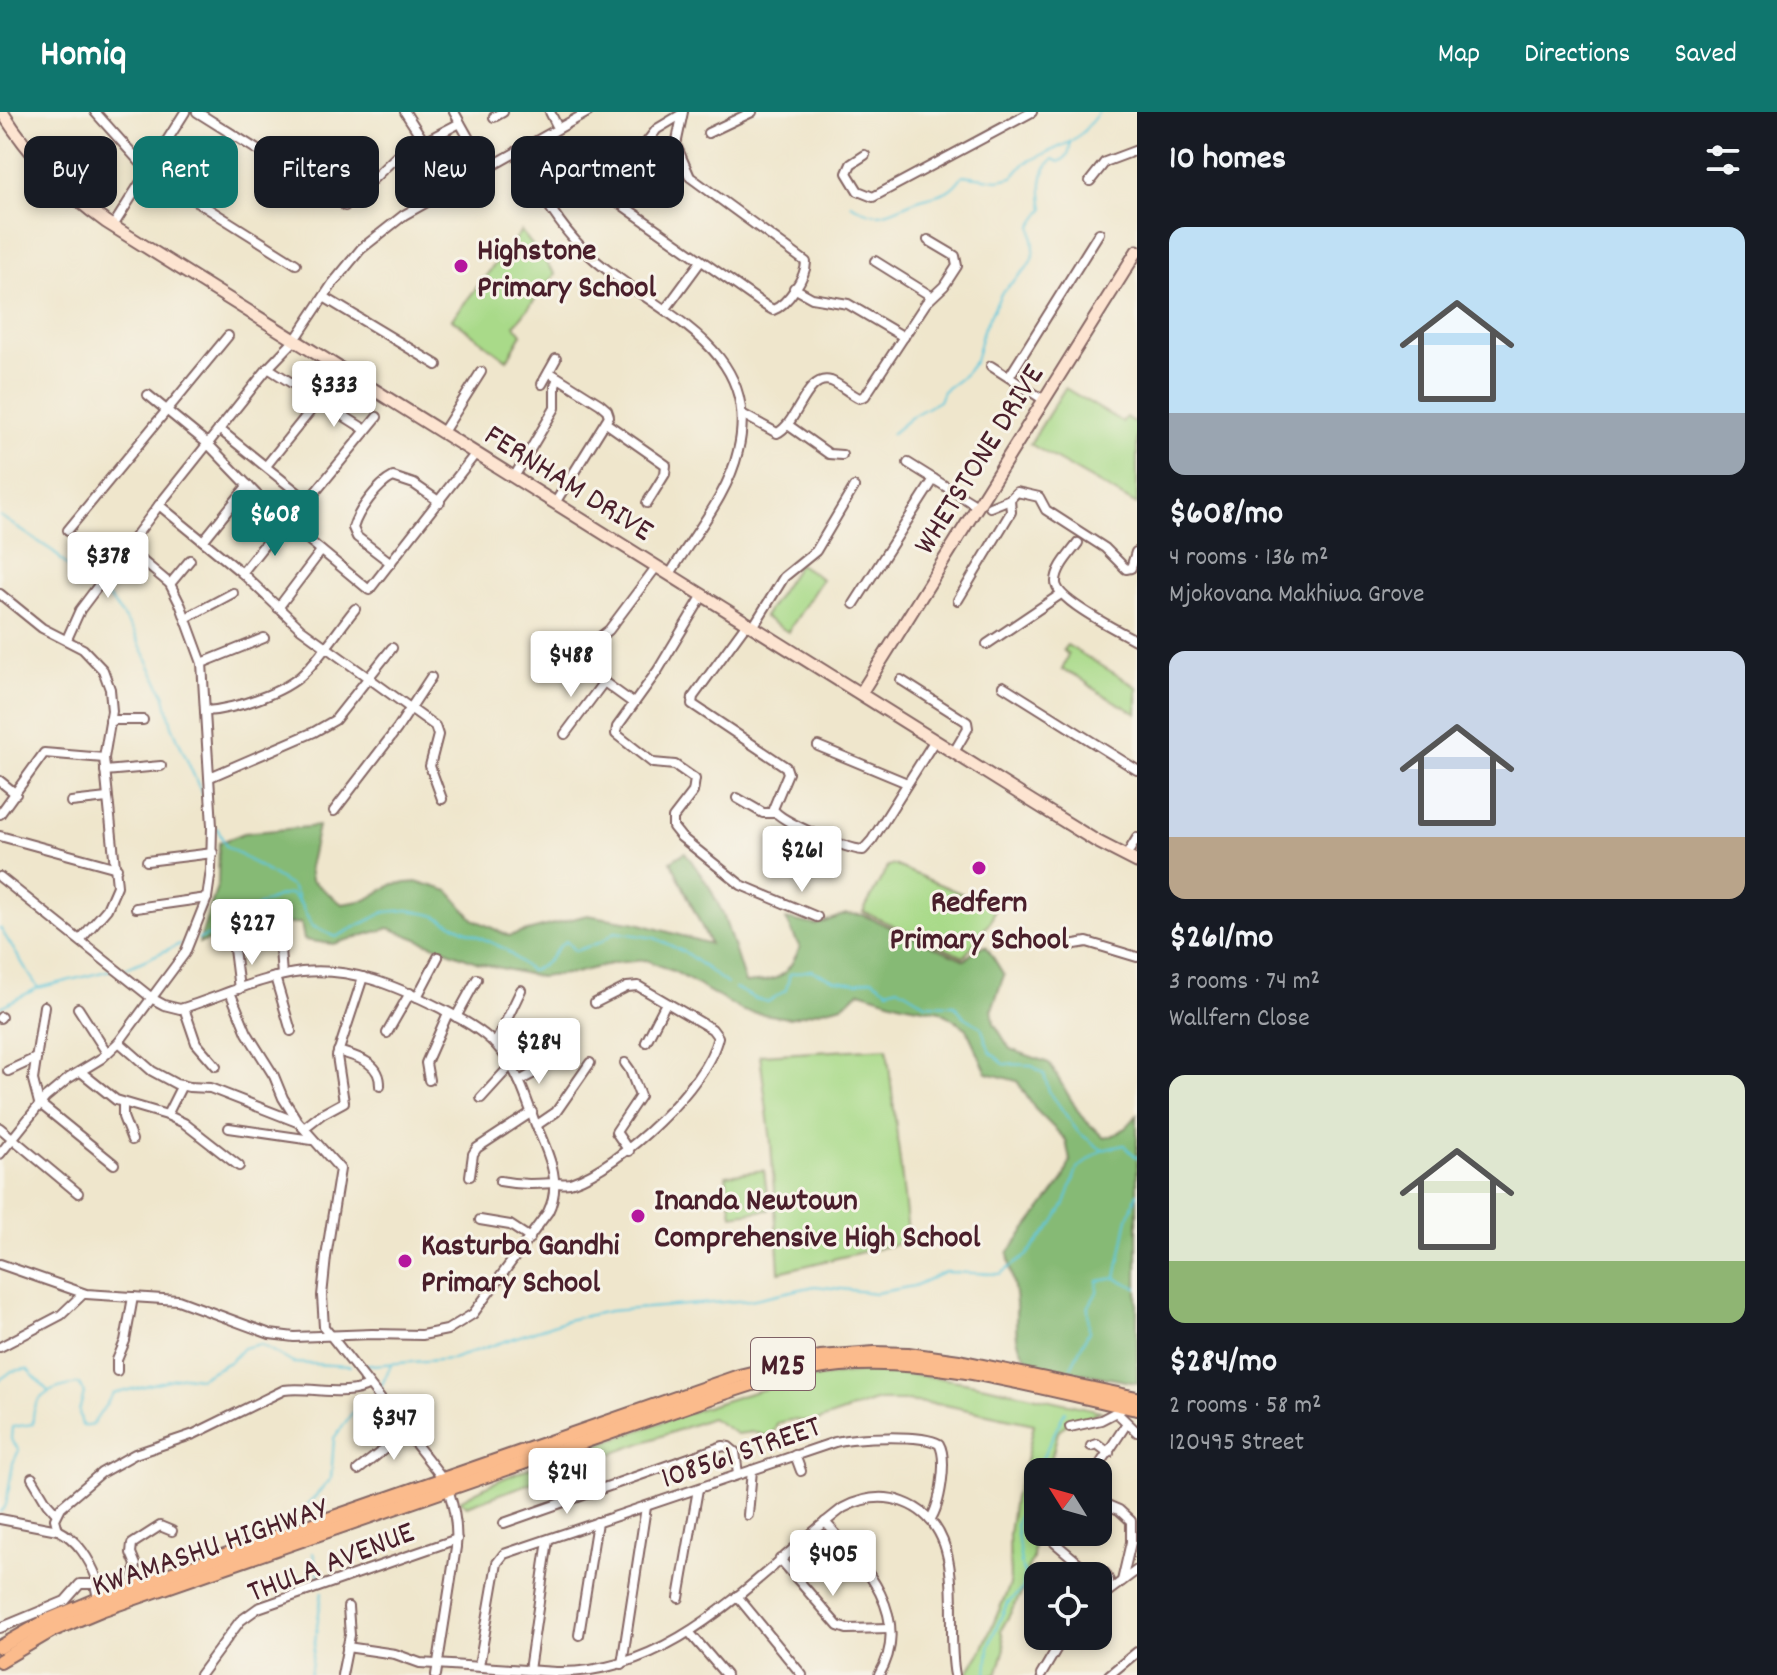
<!DOCTYPE html>
<meta charset="utf-8">
<style>
:root{--surface:#171b24;--page:#242831;--text:#f1f3f6;--muted:#9ea1a6;--accent:#0f766e}
body{margin:0;font-family:Dekko,sans-serif;background:var(--page);color:var(--text);height:100vh;display:flex;flex-direction:column;font-size:30px;white-space:nowrap}
*{box-sizing:border-box;margin:0}
p{font-size:26px;color:var(--muted)}
.icon{flex:none;width:44px;height:44px;fill:none;stroke:currentColor;stroke-width:2;stroke-linecap:round;stroke-linejoin:round}
.map{position:relative;flex:1;overflow:hidden}
.panel{display:flex;flex-direction:column;background:var(--surface);width:640px}
.panel>*{flex:none}
.hud{position:absolute;left:24px;top:24px;width:760px;height:72px;display:flex;gap:16px}
.needle{width:52px;rotate:307deg}
.fabs{position:absolute;left:1024px;top:1346px;display:grid;gap:16px}
.fabs a{display:grid;place-items:center;width:88px;height:88px;border-radius:16px;background:var(--surface);box-shadow:0 4px 12px #0003;font-size:40px}
.price{position:absolute;translate:-50% -68px;padding:0 18px;border-radius:8px;background:#fff;color:#222;font-size:26px;line-height:52px;filter:drop-shadow(0 2px 4px #0008)}
.price::after{content:'';position:absolute;left:50%;top:48px;width:24px;height:18px;margin-left:-12px;background:inherit;clip-path:polygon(0 0,100% 0,50% 100%)}
.price.current{background:var(--accent);color:#fff}
ul{padding:0;list-style:none}
li{display:grid;align-content:center;gap:16px;height:424px;padding:0 32px}
li span{display:grid;place-items:center;height:248px;border-radius:16px;color:#555}
li>.icon{margin-inline-start:auto}
span .icon{width:144px;height:144px;fill:#fffc;stroke-width:1}
li b{font-size:34px}
h2{display:flex;justify-content:space-between;align-items:center;height:96px;padding:0 32px;font-size:34px}
.chip{padding:0 28px;border-radius:16px;background:var(--surface);box-shadow:0 4px 12px #0003;font-size:28px;line-height:72px}
.chip.current{background:var(--accent);color:#fff}
header{display:flex;align-items:center;gap:48px;box-sizing:border-box;height:112px;padding:0 40px;background:var(--accent);color:#fff}
header strong{font-size:38px}
nav{display:flex;gap:44px;margin-inline-start:auto;font-size:28px}
main{display:flex;flex:1;min-height:0}
.map>svg:first-child{display:block}
.green{fill:#a9da89;stroke:#7a7c5a;stroke-width:2}
.forest{fill:#86ba75;stroke:#686c50;stroke-width:2}
.lines{fill:none;stroke-linecap:round;stroke-linejoin:round}
.stream{stroke:#5fc7dc;stroke-width:2}
.street-casing{stroke:#846563;stroke-width:12}
.secondary-casing{stroke:#846563;stroke-width:15}
.primary-casing{stroke:#846563;stroke-width:16}
.street{stroke:#fff;stroke-width:8}
.secondary{stroke:#fde4d1;stroke-width:11}
.primary{stroke:#fbbb8c;stroke-width:12}
.poi-dot{fill:#b5179e;stroke:#f7f3e8;stroke-width:3}
.labels{text-anchor:middle;stroke-width:6;stroke-linejoin:round;paint-order:stroke}
.shield{fill:#f7f3e8;stroke:#7e5f64;stroke-width:2}
.shield-label{font-size:30px;font-weight:bold;fill:#4a1f2b}
.poi-label{font-size:32px;font-weight:bold;fill:#4a1f2b;stroke:#f7f3e8;text-anchor:start}
.street-label{font-size:32px;fill:#4a1f2b;stroke:#f7f3e8}
</style>
<header>
<strong>Homiq</strong>
<nav><a>Map</a><a>Directions</a><a>Saved</a></nav>
</header>
<main>
<div class="map">
<svg width="1137" height="1563" viewBox="0 0 1137 1563">
<rect width="100%" height="100%" fill="#f7f3e8"/>
<filter id="ink" filterUnits="userSpaceOnUse"><feTurbulence type="fractalNoise" baseFrequency=".0125" numOctaves="2"/><feDisplacementMap in="SourceGraphic" scale="16" xChannelSelector="R" yChannelSelector="G"/><feConvolveMatrix kernelMatrix="1 2 1 2 8 2 1 2 1" color-interpolation-filters="sRGB"/></filter>
<filter id="wash" filterUnits="userSpaceOnUse"><feTurbulence type="fractalNoise" baseFrequency=".006" numOctaves="4" result="noise"/><feDisplacementMap in="SourceGraphic" scale="32" xChannelSelector="R" yChannelSelector="G"/><feGaussianBlur stdDeviation="1.8" result="paint"/><feColorMatrix in="noise" values="0 0 0 0 0 0 0 0 0 0 0 0 0 0 0 0 0 1.4 0 .05"/><feComposite in="paint" operator="in"/></filter>
<g filter="url(#wash)">
<rect width="100%" height="100%" fill="#efe6cc"/>
<g class="green">
<path d="M521,119L555,162L515,213L522,222L507,248L452,207Z"/>
<path d="M1065,276L1122,310L1126,305L1137,313V393L1030,332Z"/>
<path d="M799,452L822,467L788,520L764,505Z"/>
<path d="M1067,533L1137,575V602C1126,595 1111,588 1102,582C1090,575 1079,562 1062,558L1068,543L1063,538Z"/>
<path d="M894,753L991,794L994,799L992,807L964,845L863,800L888,754Z"/>
<path d="M887,936L909,1129L779,1160L771,1030L760,943Z"/>
<path d="M764,1058L769,1098L732,1103L726,1063Z"/>
<path d="M868,1260C947,1261 1023,1283 1101,1299L1066,1312L1058,1320L1048,1360H1038L1033,1447L1027,1458V1471L1001,1518L1005,1536L997,1563H966L981,1540L1010,1473L1009,1422L1014,1386L1026,1349L1034,1312L945,1293L905,1289H875L815,1310L791,1308L778,1311L773,1321L766,1324L753,1320L737,1322L711,1306L467,1394L460,1388C508,1360 561,1345 614,1327C697,1298 778,1265 868,1260Z"/>
</g>
<path class="forest" d="M318,714L309,756L311,768L342,792L366,788L393,772L419,770L449,779L473,807L509,824L587,803L637,811L710,832L671,749L685,740L709,774L723,802L745,871C780,868 784,868 800,836L786,807L816,813L846,802L863,803L965,848L977,836L986,834L1004,863L992,897L994,911L1010,937L1049,951L1081,1004L1104,1026C1119,1023 1128,1015 1137,1003V1271L1031,1252C1012,1228 1017,1221 1016,1192C1015,1175 1010,1158 1008,1141L1064,1067L1070,1049L1066,1028L1035,997L1017,969L987,961L966,916L940,899L902,892L860,879L843,893L789,906L743,899L675,860L646,848L614,851L575,861L540,865L479,851L389,816L333,832L304,828L301,811L261,814L253,821L230,823L199,831L218,771L219,731L244,721Z"/>
<g class="lines">
<g class="stream">
<path d="M851,92C883,113 891,96 921,87C941,81 949,83 963,63L998,68L1013,65L1025,51L1070,30L1083,20L1099,0"/>
<path d="M891,322L914,303L939,289L943,279L962,265L975,249L983,218L1002,180L1026,157L1032,147L1034,137L1032,114L1044,97C1041,80 1039,59 1053,47L1059,50C1068,46 1070,40 1070,30"/>
<path d="M0,404L54,440L83,471L90,474"/>
<path d="M101,480L107,483L134,520L165,585L172,614L206,691"/>
<path d="M217,716L226,734L292,775L298,786"/>
<path d="M0,816L38,876"/>
<path d="M198,827C232,818 256,786 291,782L300,791L312,814L336,825L385,800L408,798L433,803L505,837L530,859C557,849 549,840 566,829L575,839L601,830L615,820L655,826L686,841L727,872"/>
<path d="M125,857L180,832"/>
<path d="M735,876L756,887L768,890L786,878L790,862L811,858L835,868L857,871L872,867L888,878L898,875L926,892L954,893L965,905L981,915L990,940L1004,952L1031,953L1044,962L1049,979L1078,1020L1102,1038"/>
<path d="M0,895L38,876L111,858"/>
<path d="M1137,1081L1128,1106L1116,1166L1137,1176"/>
<path d="M358,1254L452,1247L567,1208L609,1199L750,1188L815,1174L876,1181L914,1174L945,1160L1000,1162L1026,1144L1052,1113L1065,1092L1077,1057L1102,1038L1124,1033L1137,1046"/>
<path d="M1071,1255L1089,1219L1088,1196L1097,1180L1098,1169L1116,1166"/>
<path d="M0,1268L12,1259L27,1257L49,1280"/>
<path d="M379,1279L391,1253"/>
<path d="M0,1400L6,1393L13,1351L19,1338L11,1327L12,1315L33,1312C31,1283 53,1275 79,1272L84,1281L79,1299L82,1314L93,1312L113,1282L184,1264L199,1266L231,1249L243,1236L260,1232L293,1251L351,1254"/>
<path d="M299,1402L331,1367L334,1326L352,1301L374,1284"/>
<path d="M313,1441L320,1467"/>
<path d="M310,1563L322,1480"/>
<path d="M987,1563L989,1535L994,1521L1007,1492L1023,1476L1025,1462L1021,1452L1016,1412L1025,1382L1065,1299"/>
</g>
</g>
</g>
<g filter="url(#ink)">
<g class="lines">
<g class="street-casing">
<g id="street">
<path d="M95,0L148,59L296,152"/>
<path d="M197,0L283,54"/>
<path d="M405,0L423,28"/>
<path d="M454,0L486,57"/>
<path d="M550,0L558,16"/>
<path d="M494,5L503,0"/>
<path d="M708,21L752,0"/>
<path d="M517,39C537,73 554,108 582,136C643,198 765,228 738,339C728,384 693,423 670,462"/>
<path d="M618,40L638,41L657,17L682,2"/>
<path d="M865,43L851,52L847,61L858,79L873,85L1032,0"/>
<path d="M1090,69L1105,50L1137,38"/>
<path d="M605,81L766,194L773,198C787,193 806,165 806,150L690,65L676,33L683,0"/>
<path d="M345,94L397,44L460,11"/>
<path d="M113,114L185,0"/>
<path d="M875,149L931,184"/>
<path d="M794,176L812,186L848,192L904,225"/>
<path d="M324,185L437,253"/>
<path d="M665,198L701,149"/>
<path d="M991,254L1044,288"/>
<path d="M268,256L366,318"/>
<path d="M549,260L600,292L607,298L609,304L555,391"/>
<path d="M1009,265L1099,121"/>
<path d="M542,272L556,247"/>
<path d="M148,283L208,332L260,386L273,393L287,410L369,478L476,341"/>
<path d="M742,302L777,321C798,312 806,261 831,269C841,273 849,281 859,286L865,284L926,191L944,174L957,154L955,144L928,128"/>
<path d="M606,311L666,353L665,362L647,391"/>
<path d="M788,313L829,342L842,343"/>
<path d="M219,317L308,389"/>
<path d="M443,320L481,260"/>
<path d="M908,351L977,394"/>
<path d="M266,354L319,288"/>
<path d="M514,365L555,296V274L558,266"/>
<path d="M159,393L242,461L301,517L435,614L438,623L430,654L442,687"/>
<path d="M990,395L1010,387L1017,380L1039,385L1046,398L1105,436L1126,457L1131,456L1136,440"/>
<path d="M68,418L228,224"/>
<path d="M203,429L248,373"/>
<path d="M1078,431C1070,442 1056,456 1056,470C1055,488 1121,520 1137,529"/>
<path d="M391,451L357,425L353,416C358,399 377,373 393,365L414,372L440,390"/>
<path d="M242,461L273,422L308,389L377,305"/>
<path d="M170,472L190,448"/>
<path d="M0,482L42,516L83,537L103,558L110,577L112,599L104,646L117,774L107,797L80,828"/>
<path d="M703,483L658,558L617,615L616,622L653,651L675,653L695,667L693,680L673,706V715L681,725L741,773L817,805"/>
<path d="M958,488L1011,400L1010,387"/>
<path d="M854,492L934,367"/>
<path d="M278,496L321,439"/>
<path d="M186,506L233,481"/>
<path d="M747,511L693,585L692,592L786,655L788,661L773,697C780,710 847,737 863,738L872,728L935,628"/>
<path d="M753,515L784,465L816,439L854,375"/>
<path d="M67,527L80,498L159,393L268,256L295,228L333,171L361,137L404,103L588,0"/>
<path d="M987,532L1061,482"/>
<path d="M202,551L264,526"/>
<path d="M901,568L967,610L968,616L954,640"/>
<path d="M1003,574L1137,658"/>
<path d="M633,591L579,552L573,542L580,530L600,525L609,518L657,454"/>
<path d="M206,599C235,597 284,581 304,561C323,542 338,518 355,497"/>
<path d="M110,608H143"/>
<path d="M565,622L603,571"/>
<path d="M818,634L907,671"/>
<path d="M105,659L161,654"/>
<path d="M210,665L314,620L335,608L392,536"/>
<path d="M0,669L16,682"/>
<path d="M737,686L763,701H774"/>
<path d="M71,690L107,686"/>
<path d="M334,699L397,617L431,565"/>
<path d="M0,702L44,641L104,646"/>
<path d="M0,724L117,756"/>
<path d="M1126,744L1137,726"/>
<path d="M147,749L213,741"/>
<path d="M0,765L153,887L164,893L180,897C220,885 260,865 302,860C352,855 396,874 440,896C459,906 481,917 496,933C515,953 525,982 534,1008C546,1038 564,1068 548,1100L473,1202L447,1218L422,1223L372,1222L294,1225L270,1222L178,1188L86,1182L0,1152"/>
<path d="M136,796L207,786"/>
<path d="M279,824L282,863"/>
<path d="M1069,833L1087,830L1137,845"/>
<path d="M234,837L239,877"/>
<path d="M275,865L291,919"/>
<path d="M230,880L247,921L274,964L283,986L298,1010L340,1057L326,1145L322,1184L324,1215L444,1368C453,1387 458,1413 456,1435L436,1563"/>
<path d="M417,885L438,845"/>
<path d="M44,894L33,968L39,991L114,1052"/>
<path d="M78,896L107,941"/>
<path d="M184,896L196,931L216,954"/>
<path d="M456,905L477,867"/>
<path d="M0,906L1,905"/>
<path d="M387,921L410,881"/>
<path d="M119,930L152,959L176,972L189,975L210,976L297,1010"/>
<path d="M646,930L666,891"/>
<path d="M495,932L521,878"/>
<path d="M338,939C357,945 381,950 380,974"/>
<path d="M625,951L630,958L640,984L616,1020L629,1039"/>
<path d="M8,959L36,946"/>
<path d="M81,960L116,988L167,1003L184,1011L239,1054"/>
<path d="M429,968L426,951L448,901"/>
<path d="M519,969L542,957L556,936"/>
<path d="M481,986L511,953"/>
<path d="M123,992V1005L132,1028"/>
<path d="M167,1003L182,973"/>
<path d="M537,1013L556,1000L590,951"/>
<path d="M0,1016L78,1081"/>
<path d="M229,1016L312,1028"/>
<path d="M304,1016L322,1002L344,990L337,944L363,865"/>
<path d="M0,1042L45,986L69,966L102,946L119,930L185,841L207,786L211,758L212,714L202,551L181,494L170,472L127,436"/>
<path d="M470,1064L473,1042L477,1036L532,1000"/>
<path d="M500,1069C522,1073 534,1072 555,1071C561,1071 567,1073 573,1070C620,1054 707,974 718,925L712,917L638,874L627,875L595,891"/>
<path d="M480,1108L510,1113L530,1126"/>
<path d="M0,1235L61,1203L83,1182"/>
<path d="M117,1259V1248L125,1229L133,1185"/>
<path d="M1117,1301L1137,1320"/>
<path d="M1070,1315L1101,1308L1126,1295"/>
<path d="M1091,1334L1097,1332L1109,1341"/>
<path d="M795,1343L801,1359"/>
<path d="M358,1358L387,1335L401,1314"/>
<path d="M1095,1360L1127,1311"/>
<path d="M32,1366L47,1391L56,1401"/>
<path d="M1098,1389L1119,1398L1131,1409V1430L1122,1469"/>
<path d="M748,1403L752,1358"/>
<path d="M0,1407L58,1418"/>
<path d="M825,1410C863,1451 914,1504 879,1563"/>
<path d="M504,1411L723,1334L729,1335L735,1340L738,1362"/>
<path d="M1055,1431L1081,1453L1105,1461L1109,1469L1108,1479"/>
<path d="M780,1447L838,1514L847,1517L890,1516"/>
<path d="M131,1479L136,1453L131,1441L132,1432L160,1414L172,1419"/>
<path d="M737,1484L802,1563"/>
<path d="M679,1486L698,1377"/>
<path d="M1098,1487L1137,1458"/>
<path d="M99,1491L95,1472L97,1467C90,1448 77,1427 58,1418L55,1407L61,1395L101,1361L135,1342L194,1322L284,1278C309,1274 349,1286 369,1273"/>
<path d="M0,1516L65,1489L80,1472H95"/>
<path d="M690,1521L726,1563"/>
<path d="M579,1523L597,1410"/>
<path d="M347,1535L395,1542L420,1551L556,1560C676,1563 755,1463 843,1396C862,1386 882,1382 903,1390C972,1415 944,1509 955,1563"/>
<path d="M622,1552L646,1395"/>
<path d="M479,1554L497,1451L504,1442L835,1330C856,1325 922,1322 939,1332C948,1347 940,1394 930,1408"/>
<path d="M529,1558L548,1428"/>
<path d="M200,1563L240,1509L258,1496L457,1427"/>
<path d="M342,1563L350,1523L348,1495"/>
<path d="M1041,1563L1064,1524"/>
<path d="M1109,1563L1137,1540"/>
</g>
</g>
<g class="secondary-casing">
<g id="secondary">
<path d="M2,0C30,44 64,80 106,110L1025,685L1096,729L1137,750"/>
<path d="M861,581L1137,139"/>
</g>
</g>
<g class="primary-casing">
<g id="primary">
<path d="M0,1535L46,1509L98,1487L739,1264L820,1245L875,1241L908,1242L959,1249L1137,1286"/>
<path d="M0,1549L51,1519L101,1498L716,1284C757,1270 797,1257 841,1253C940,1245 1041,1277 1137,1297"/>
</g>
</g>
<use href="#street" class="street"/>
<use href="#secondary" class="secondary"/>
<use href="#primary" class="primary"/>
</g>
</g>
<g class="poi-dot">
<circle cx="461" cy="154" r="8"/>
<circle cx="979" cy="756" r="8"/>
<circle cx="638" cy="1104" r="8"/>
<circle cx="405" cy="1149" r="8"/>
</g>
<g class="labels">
<rect class="shield" x="751" y="1226" width="64" height="52" rx="6"/>
<g class="shield-label">
<text x="783" y="1262">M25</text>
</g>
<g class="poi-label">
<text x="477" y="147">Highstone<tspan x="477" dy="37">Primary School</tspan></text>
<text x="979" y="799" text-anchor="middle">Redfern<tspan x="979" dy="37">Primary School</tspan></text>
<text x="654" y="1097">Inanda Newtown<tspan x="654" dy="37">Comprehensive High School</tspan></text>
<text x="421" y="1142">Kasturba Gandhi<tspan x="421" dy="37">Primary School</tspan></text>
</g>
<g class="street-label">
<text transform="translate(977 346) rotate(-58)" y="11">WHETSTONE DRIVE</text>
<text transform="translate(570 369) rotate(32)" y="11">FERNHAM DRIVE</text>
<text transform="translate(740 1338) rotate(-19)" y="11">108561 STREET</text>
<text transform="translate(209 1433) rotate(-19)" y="11">KWAMASHU HIGHWAY</text>
<text transform="translate(330 1448) rotate(-21)" y="11">THULA AVENUE</text>
</g>
</g>
</svg>
<div class="fabs">
<a><svg class="needle" viewBox="-14 -14 28 28"><path d="M0-13l5 13h-10z" fill="#e53935"/><path d="M0 13l5-13h-10z" fill="#9ea1a6"/></svg></a>
<a><svg class="icon" aria-label="locate" viewBox="0 0 24 24"><circle cx="12" cy="12" r="6"/><path d="M12 2v4M12 18v4M2 12h4M18 12h4"/></svg></a>
</div>
<b class="price" style="left:334px;top:317px">$333</b>
<b class="price current" style="left:275px;top:446px">$608</b>
<b class="price" style="left:108px;top:488px">$378</b>
<b class="price" style="left:571px;top:587px">$488</b>
<b class="price" style="left:802px;top:782px">$261</b>
<b class="price" style="left:252px;top:855px">$227</b>
<b class="price" style="left:539px;top:974px">$284</b>
<b class="price" style="left:394px;top:1350px">$347</b>
<b class="price" style="left:567px;top:1404px">$241</b>
<b class="price" style="left:833px;top:1486px">$405</b>
<div class="hud">
<a class="chip">Buy</a>
<a class="chip current">Rent</a>
<a class="chip">Filters</a>
<a class="chip">New</a>
<a class="chip">Apartment</a>
</div>
</div>
<section class="panel">
<h2>10 homes<svg class="icon" aria-label="filters" viewBox="0 0 24 24"><path d="M4 7h16M4 17h16"/><circle cx="9" cy="7" r="2"/><circle cx="15" cy="17" r="2"/></svg></h2>
<ul>
<li><span style="background:linear-gradient(#bfe0f5 75%,#9aa5b1 0)"><svg class="icon" aria-label="home" viewBox="0 0 24 24"><path d="M3 11l9-7 9 7M6 9v11h12V9"/></svg></span><div><b>$608/mo</b><p>4 rooms · 136 m²</p><p>Mjokovana Makhiwa Grove</p></div></li>
<li><span style="background:linear-gradient(#c9d6e8 75%,#b9a48a 0)"><svg class="icon" aria-label="home" viewBox="0 0 24 24"><path d="M3 11l9-7 9 7M6 9v11h12V9"/></svg></span><div><b>$261/mo</b><p>3 rooms · 74 m²</p><p>Wallfern Close</p></div></li>
<li><span style="background:linear-gradient(#dfe7d0 75%,#8fb573 0)"><svg class="icon" aria-label="home" viewBox="0 0 24 24"><path d="M3 11l9-7 9 7M6 9v11h12V9"/></svg></span><div><b>$284/mo</b><p>2 rooms · 58 m²</p><p>120495 Street</p></div></li>
</ul>
</section>
</main>
